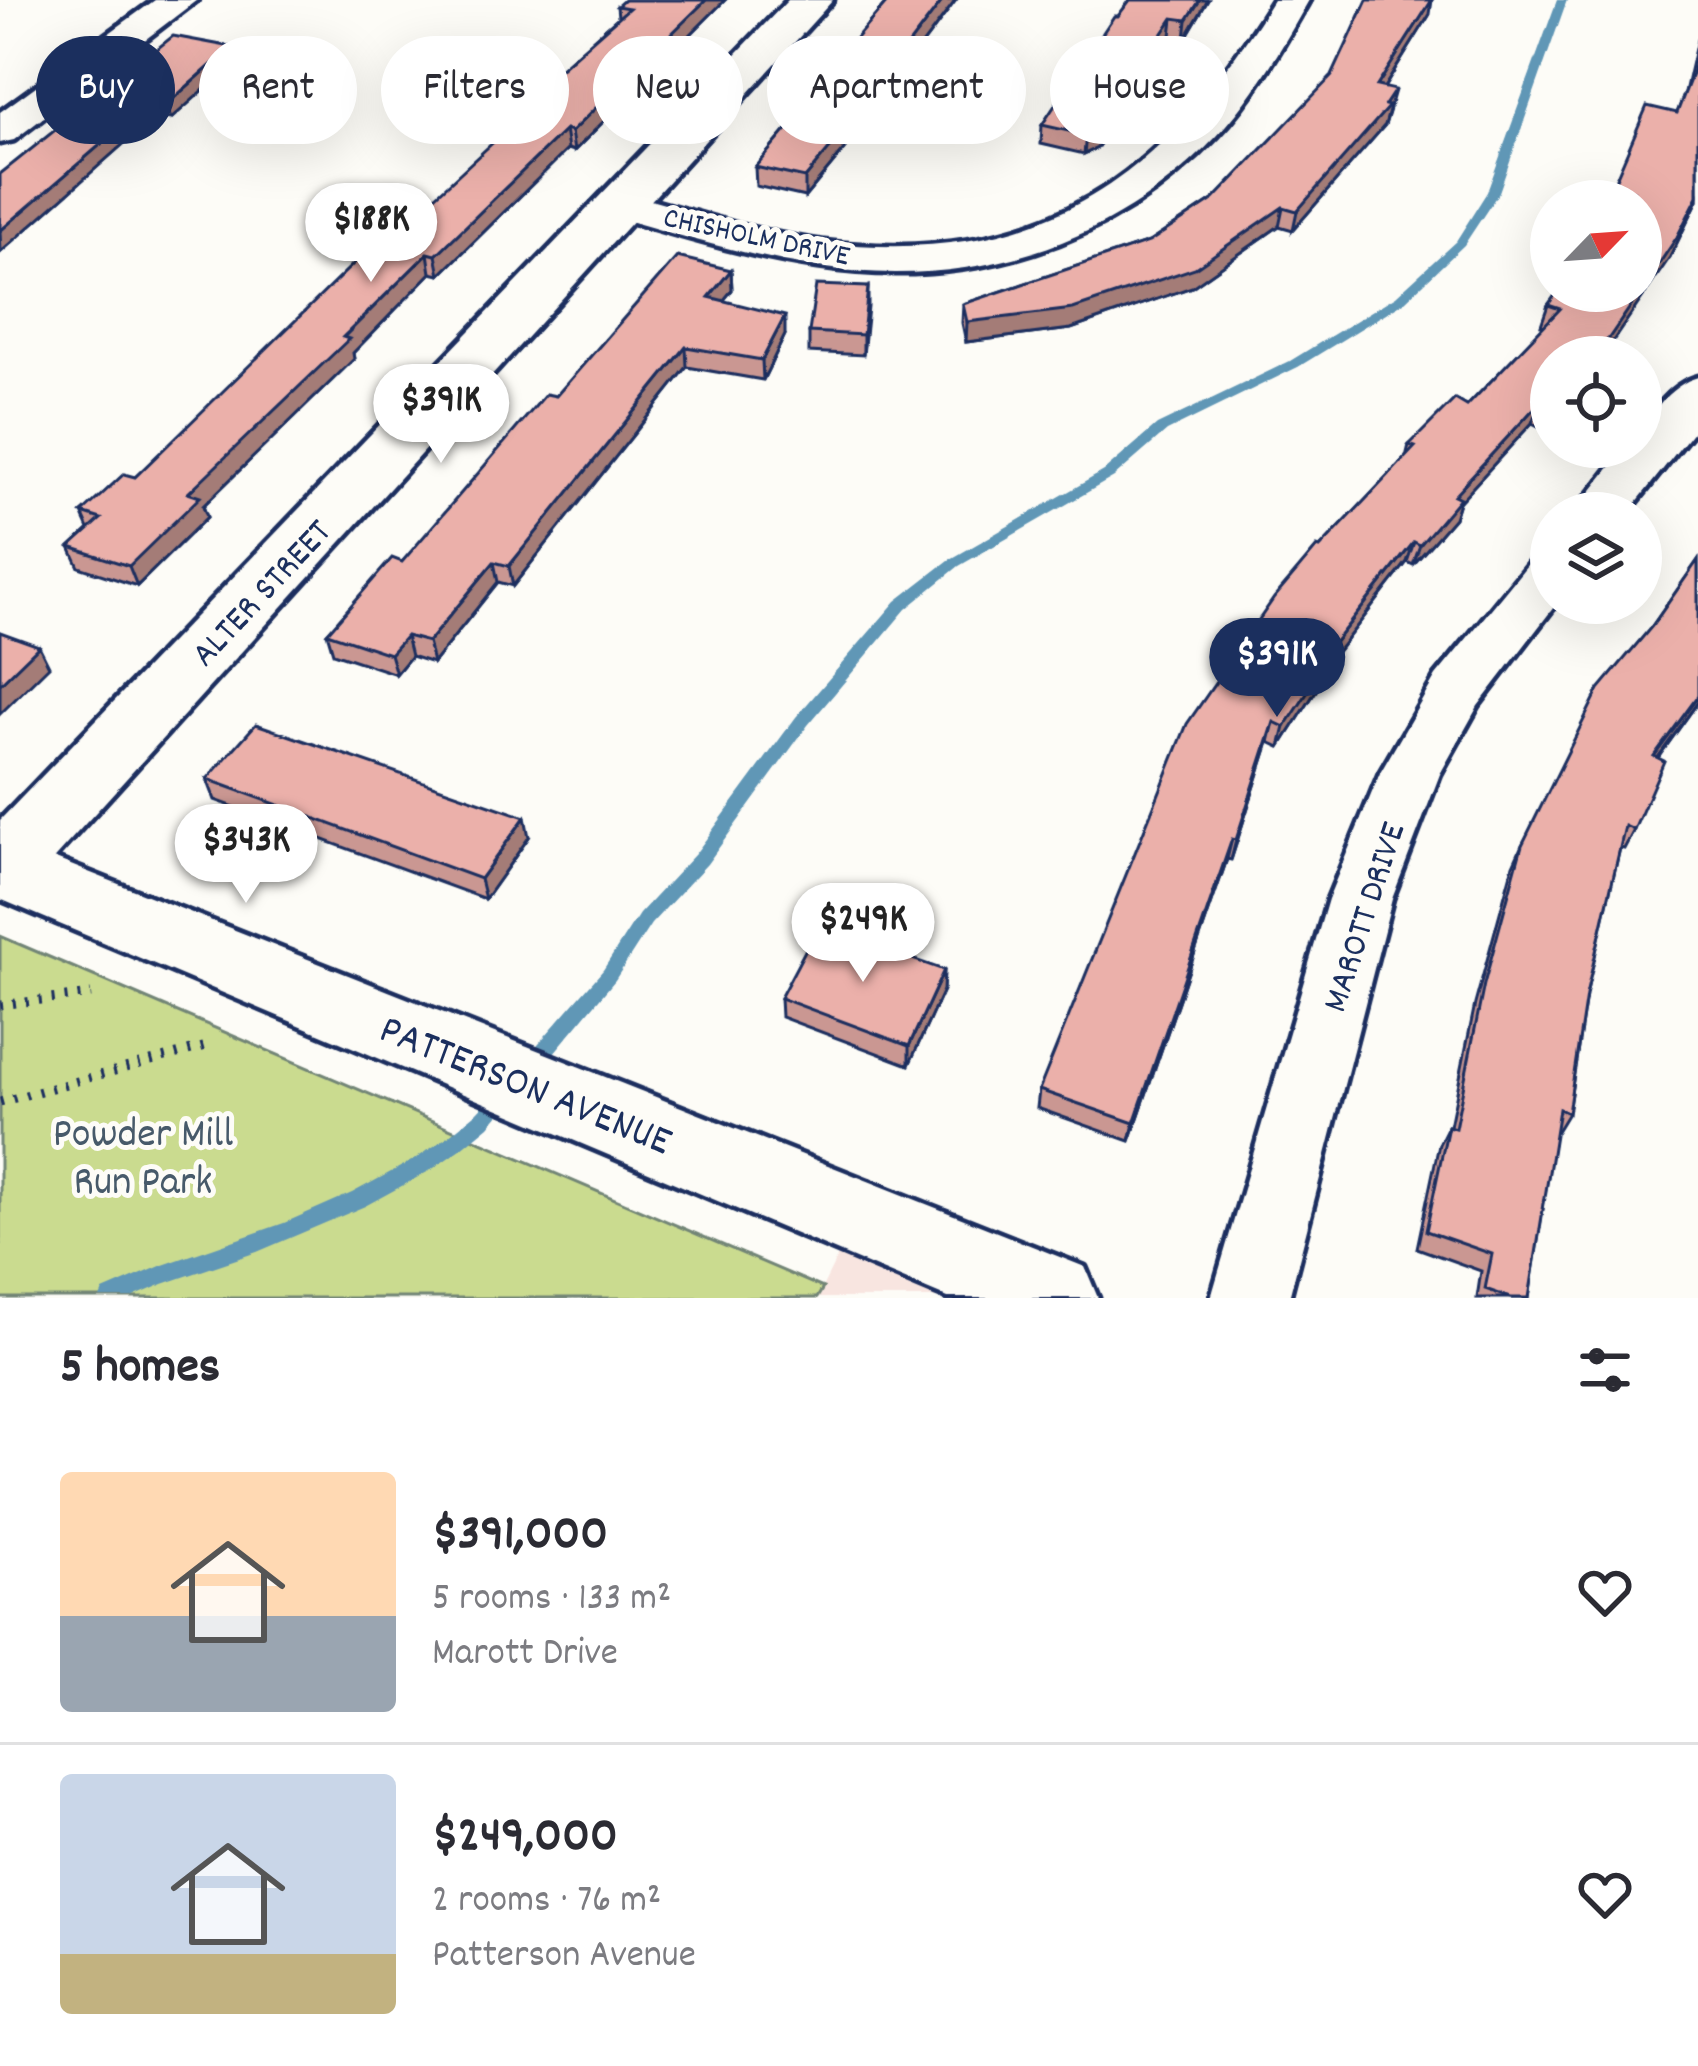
<!DOCTYPE html>
<meta charset="utf-8">
<style>
:root{--surface:#fff;--page:#f2f2f3;--text:#2b2b33;--muted:#7c7c81;--line:#e1e1e2;--accent:#1b2f5e}
body{margin:0;font-family:Dekko,sans-serif;background:var(--page);color:var(--text);height:100vh;display:flex;flex-direction:column;font-size:45px;white-space:nowrap}
*{box-sizing:border-box;margin:0}
p{font-size:39px;color:var(--muted)}
.icon{flex:none;width:66px;height:66px;fill:none;stroke:currentColor;stroke-width:2;stroke-linecap:round;stroke-linejoin:round}
.map{position:relative;height:1298px;overflow:hidden}
.panel{display:flex;flex-direction:column;background:var(--surface);flex:1}
.panel>*{flex:none}
.hud{position:absolute;left:36px;top:36px;width:1626px;height:108px;display:flex;gap:24px}
.needle{width:78px;rotate:65deg}
.tools{position:absolute;left:1530px;top:180px;display:grid;gap:24px}
.tools a{display:grid;place-items:center;width:132px;height:132px;border-radius:50%;background:var(--surface);box-shadow:0 12px 48px #0002;font-size:60px}
.price{position:absolute;translate:-50% -102px;padding:0 27px;border-radius:42px;background:#fff;color:#222;font-size:39px;line-height:78px;filter:drop-shadow(0 3px 6px #0008)}
.price::after{content:'';position:absolute;left:50%;top:72px;width:36px;height:27px;margin-left:-18px;background:inherit;clip-path:polygon(0 0,100% 0,50% 100%)}
.price.selected{background:var(--accent);color:#fff}
ul{padding:0;list-style:none}
li{display:flex;align-items:center;gap:36px;height:300px;padding:0 60px}
li+li{border-top:3px solid var(--line)}
li span{display:grid;place-items:center;flex:none;width:336px;height:240px;border-radius:12px;color:#555}
li>.icon{margin-inline-start:auto}
span .icon{width:144px;height:144px;fill:#fffc;stroke-width:1}
li b{font-size:51px}
h2{display:flex;justify-content:space-between;align-items:center;height:144px;padding:0 60px;font-size:51px}
.tag{padding:0 42px;border-radius:54px;background:var(--surface);box-shadow:0 12px 48px #0002;font-size:42px;line-height:108px}
.tag.selected{background:var(--accent);color:#fff}
.map>svg:first-child{display:block}
.built{fill:#f8e5e0}
.green{fill:#cadb8f;stroke:#728576;stroke-width:3}
.lines{fill:none;stroke-linecap:round;stroke-linejoin:round}
.stream{fill:#6197b6;fill-rule:evenodd}
.minor-casing{stroke:#1b2f5e;stroke-width:9}
.tertiary-casing{stroke:#1b2f5e;stroke-width:9}
.secondary-casing{stroke:#1b2f5e;stroke-width:9}
.path{stroke:#1b2f5e;stroke-width:9;stroke-dasharray:3 10;stroke-linecap:butt}
.minor{fill:#fdfcf7;fill-rule:evenodd}
.tertiary{fill:#fdfcf7;fill-rule:evenodd}
.secondary{fill:#fdfcf7;fill-rule:evenodd}
.wall{fill:#ca9792;stroke:#1b2f5e;stroke-width:3}
.shaded-wall{fill:#a47b77;stroke:#1b2f5e;stroke-width:3}
.building{fill:#ebb0aa;stroke:#1b2f5e;stroke-width:3}
.labels{text-anchor:middle;stroke-width:10;stroke-linejoin:round;paint-order:stroke}
.far-street-label{font-size:30px;fill:#1b2f5e;stroke:#fdfcf7}
.street-label{font-size:36px;fill:#1b2f5e;stroke:#fdfcf7}
.near-street-label{font-size:42px;fill:#1b2f5e;stroke:#fdfcf7}
.near-park-label{font-size:42px;fill:#475a6a;stroke:#fdfcf7}
</style>
<div class="map">
<svg width="1698" height="1298" viewBox="0 0 1698 1298">
<rect width="100%" height="100%" fill="#fdfcf7"/>
<filter id="ink" filterUnits="userSpaceOnUse"><feTurbulence type="fractalNoise" baseFrequency=".00833" numOctaves="2"/><feDisplacementMap in="SourceGraphic" scale="24" xChannelSelector="R" yChannelSelector="G"/><feConvolveMatrix kernelMatrix="1 2 1 2 8 2 1 2 1" color-interpolation-filters="sRGB"/></filter>
<g filter="url(#ink)">
<path class="built" d="M857,1217L1064,1298H817Z"/>
<path class="green" d="M0,936L823,1288L817,1298H0Z"/>
<g class="lines">
<g class="stream">
<path d="M1557,0H1567L1499,192L1464,245L1404,302L1298,367L1167,431L1114,477L959,566L906,609L808,725L707,864L651,924L615,980L538,1072L531,1074L524,1072L522,1066L524,1060L603,970L639,914L695,854L796,717L896,601L949,560L1104,471L1157,425L1290,361L1396,296L1456,241L1487,192Z"/>
<path d="M507,1086L514,1088L516,1094L489,1126L461,1149L431,1170L365,1206L257,1252L163,1284L131,1298H100L103,1291L163,1265L284,1223L352,1193L417,1158L447,1137L475,1114L500,1088Z"/>
</g>
<g class="minor-casing">
<g id="minor">
<path d="M155,0H197L14,140L0,143V112Z"/>
<path d="M1273,0H1309C1282,47 1255,96 1217,136C1113,247 968,290 818,267C745,256 675,234 605,214L598,205L605,196L620,192C688,209 754,233 824,242C1043,267 1161,180 1273,0Z"/>
<path d="M1698,377V425L1628,513H1574L1626,447H1641C1641,419 1671,384 1698,377Z"/>
<path d="M1551,553V603H1557L1478,706L1440,774L1392,899L1289,1298H1211L1328,899L1380,773L1436,676L1532,559Z"/>
</g>
</g>
<g class="tertiary-casing">
<path id="tertiary" d="M788,0H833L27,888L0,896V820Z"/>
</g>
<g class="secondary-casing">
<path id="secondary" d="M0,837L1085,1267L1098,1298H948L0,899Z"/>
</g>
<g class="path">
<path d="M0,1005L91,994"/>
<path d="M0,1102L210,1045"/>
</g>
<use href="#minor" class="minor"/>
<use href="#tertiary" class="tertiary"/>
<use href="#secondary" class="secondary"/>
</g>
<g class="wall">
<path d="M725,0L574,151L568,149L440,275L431,273L353,353L354,359L203,506L207,517L137,586L79,567L70,547L89,529L82,513L135,477L516,122L514,109L618,17L617,6Z"/>
<path d="M889,0H956L888,90V97L805,197L756,186L755,167L843,64V53Z"/>
<path d="M1208,0L1185,39L1171,36L1097,148L1084,154L1041,144L1042,125L1118,16Z"/>
<path d="M1430,14L1384,88L1390,109L1385,125L1293,230L1279,226L1192,287L1071,329L966,342L962,323L963,304L1149,242L1214,199Z"/>
<path d="M1698,35V200L1670,257L1551,357V412L1538,426L1532,423L1459,502L1454,518L1413,565L1407,562L1325,667L1319,686L1280,747L1269,742L1231,860L1227,859L1130,1141L1037,1108L1039,1090L1320,548L1406,457L1409,445L1467,406L1544,326L1541,325L1548,305L1641,201H1607L1613,185L1677,113L1685,92Z"/>
<path d="M232,47L236,61L171,119L154,117L1,252L0,174Z"/>
<path d="M731,270L732,290L723,301L785,335L763,380L687,367L513,586L498,582L433,663L411,656L396,674L333,653L327,633L402,562L556,396Z"/>
<path d="M868,287L863,355L809,352V332Z"/>
<path d="M1698,560V702L1658,758L1634,830L1624,849L1620,848L1586,995L1568,1113L1557,1131L1555,1130L1529,1298H1477L1481,1271L1417,1248L1439,1144L1448,1126H1450L1475,1004L1513,865L1522,845L1652,626Z"/>
<path d="M207,779L529,837L485,899L215,800Z"/>
<path d="M944,970L943,990L909,1065L781,1017L780,998Z"/>
</g>
<g class="shaded-wall">
<path d="M706,0H725L574,151L571,132Z"/>
<path d="M943,0H956L888,90V97L805,197V178Z"/>
<path d="M1200,0H1208L1185,39L1187,20Z"/>
<path d="M1432,0L1430,14L1373,105L1377,86Z"/>
<path d="M1173,18L1171,36L1097,148L1084,154L1086,135Z"/>
<path d="M232,47L236,61L171,119L166,105Z"/>
<path d="M1395,90L1385,125L1293,230L1297,211L1385,105Z"/>
<path d="M150,102L154,117L1,252L0,231Z"/>
<path d="M565,130L568,149L440,275L436,255Z"/>
<path d="M1698,196V200L1670,257L1602,357H1591Z"/>
<path d="M1283,207L1279,226L1192,287L1071,329L966,342L967,322Z"/>
<path d="M428,253L431,273L353,353L354,359L203,506L207,517L137,586L129,566L188,493Z"/>
<path d="M731,270L732,290L710,317L709,297Z"/>
<path d="M868,287V307L863,355V335Z"/>
<path d="M785,316V335L763,380L762,360Z"/>
<path d="M686,347L687,367L513,586L509,566Z"/>
<path d="M1551,400V412L1538,426L1545,406Z"/>
<path d="M1539,403L1532,423L1459,502L1454,518L1413,565L1420,545L1454,495Z"/>
<path d="M1414,542L1407,562L1325,667L1319,686L1280,747L1285,727L1318,663Z"/>
<path d="M494,562L498,582L433,663L428,642Z"/>
<path d="M406,636L411,656L396,674L390,654Z"/>
<path d="M39,646L49,666L0,714V684Z"/>
<path d="M1698,696V702L1644,777L1654,756Z"/>
<path d="M1274,722L1269,742L1231,860L1236,840Z"/>
<path d="M525,817L529,837L485,899L480,879Z"/>
<path d="M1232,839L1227,859L1130,1141L1134,1123Z"/>
<path d="M944,970L943,990L909,1065V1046Z"/>
</g>
<g class="building">
<path d="M624,0H706L571,132L565,130L436,255L428,253L343,337L349,339L188,493L200,497L129,566L70,547L101,519L82,513L124,474L135,477L424,195L434,197L526,112L514,109L629,8L617,6Z"/>
<path d="M889,0H943L884,77L889,78L805,178L755,167L849,57L843,53Z"/>
<path d="M1130,0H1200L1187,20L1173,18L1099,129L1086,135L1042,125L1114,16H1118Z"/>
<path d="M1367,0H1432L1377,86L1395,90L1385,105L1389,106L1297,211L1283,207L1195,268L1073,309L967,322L963,304L1149,242L1214,199L1332,76Z"/>
<path d="M173,36L232,47L166,105L150,102L0,231V174Z"/>
<path d="M1698,46V196L1677,237L1641,291V201H1625L1633,191L1613,185L1647,106L1677,113L1692,74Z"/>
<path d="M677,257L731,270L709,297L785,316L762,360L686,347L509,566L494,562L428,642L406,636L390,654L327,633L392,558L402,562L546,394L556,396Z"/>
<path d="M816,285L868,287L863,335L809,332Z"/>
<path d="M1558,291H1641L1609,338L1591,357H1551V400L1545,406L1539,403L1454,495L1460,498L1420,545L1414,542L1318,663L1325,666L1285,727L1274,722L1236,840L1232,839L1134,1123L1039,1090L1187,724L1274,598L1317,547L1320,548L1415,447L1409,445L1455,399L1467,406L1560,309L1548,305Z"/>
<path d="M1698,560V696L1654,756L1664,761L1634,830L1625,826L1586,995L1568,1113L1559,1109L1529,1298H1511L1485,1289L1492,1254L1426,1231L1448,1126L1455,1128L1484,984L1522,845L1599,689L1652,626Z"/>
<path d="M0,632L39,646L0,684Z"/>
<path d="M256,724L525,817L480,879L207,779Z"/>
<path d="M818,926L944,970L909,1046L780,998Z"/>
</g>
</g>
<g class="labels">
<g class="far-street-label">
<text transform="translate(757 235) rotate(12)" y="10">CHISHOLM DRIVE</text>
</g>
<g class="street-label">
<text transform="translate(259 591) rotate(-47)" y="13">ALTER STREET</text>
<text transform="translate(1361 916) rotate(-72)" y="13">MAROTT DRIVE</text>
</g>
<g class="near-street-label">
<text transform="translate(527 1082) rotate(22)" y="15">PATTERSON AVENUE</text>
</g>
<g class="near-park-label">
<text x="143" y="1145">Powder Mill<tspan x="143" dy="48">Run Park</tspan></text>
</g>
</g>
</svg>
<div class="tools">
<a><svg class="needle" viewBox="-14 -14 28 28"><path d="M0-13l5 13h-10z" fill="#e53935"/><path d="M0 13l5-13h-10z" fill="#7c7c81"/></svg></a>
<a><svg class="icon" aria-label="locate" viewBox="0 0 24 24"><circle cx="12" cy="12" r="6"/><path d="M12 2v4M12 18v4M2 12h4M18 12h4"/></svg></a>
<a><svg class="icon" aria-label="layers" viewBox="0 0 24 24"><path d="M12 4l9 5-9 5-9-5zM3 14l9 5 9-5"/></svg></a>
</div>
<b class="price" style="left:371px;top:285px">$188K</b>
<b class="price" style="left:441px;top:466px">$391K</b>
<b class="price selected" style="left:1277px;top:720px">$391K</b>
<b class="price" style="left:246px;top:906px">$343K</b>
<b class="price" style="left:863px;top:985px">$249K</b>
<div class="hud">
<a class="tag selected">Buy</a>
<a class="tag">Rent</a>
<a class="tag">Filters</a>
<a class="tag">New</a>
<a class="tag">Apartment</a>
<a class="tag">House</a>
</div>
</div>
<section class="panel">
<h2>5 homes<svg class="icon" aria-label="filters" viewBox="0 0 24 24"><path d="M4 7h16M4 17h16"/><circle cx="9" cy="7" r="2"/><circle cx="15" cy="17" r="2"/></svg></h2>
<ul>
<li><span style="background:linear-gradient(#ffd9b3 60%,#9aa5b1 0)"><svg class="icon" aria-label="home" viewBox="0 0 24 24"><path d="M3 11l9-7 9 7M6 9v11h12V9"/></svg></span><div><b>$391,000</b><p>5 rooms · 133 m²</p><p>Marott Drive</p></div><svg class="icon" aria-label="heart" viewBox="0 0 24 24"><path d="M12 20l-8-8c-3-5 5-10 8-4 3-6 11-1 8 4z"/></svg></li>
<li><span style="background:linear-gradient(#c9d6e8 75%,#c2b280 0)"><svg class="icon" aria-label="home" viewBox="0 0 24 24"><path d="M3 11l9-7 9 7M6 9v11h12V9"/></svg></span><div><b>$249,000</b><p>2 rooms · 76 m²</p><p>Patterson Avenue</p></div><svg class="icon" aria-label="heart" viewBox="0 0 24 24"><path d="M12 20l-8-8c-3-5 5-10 8-4 3-6 11-1 8 4z"/></svg></li>
</ul>
</section>
